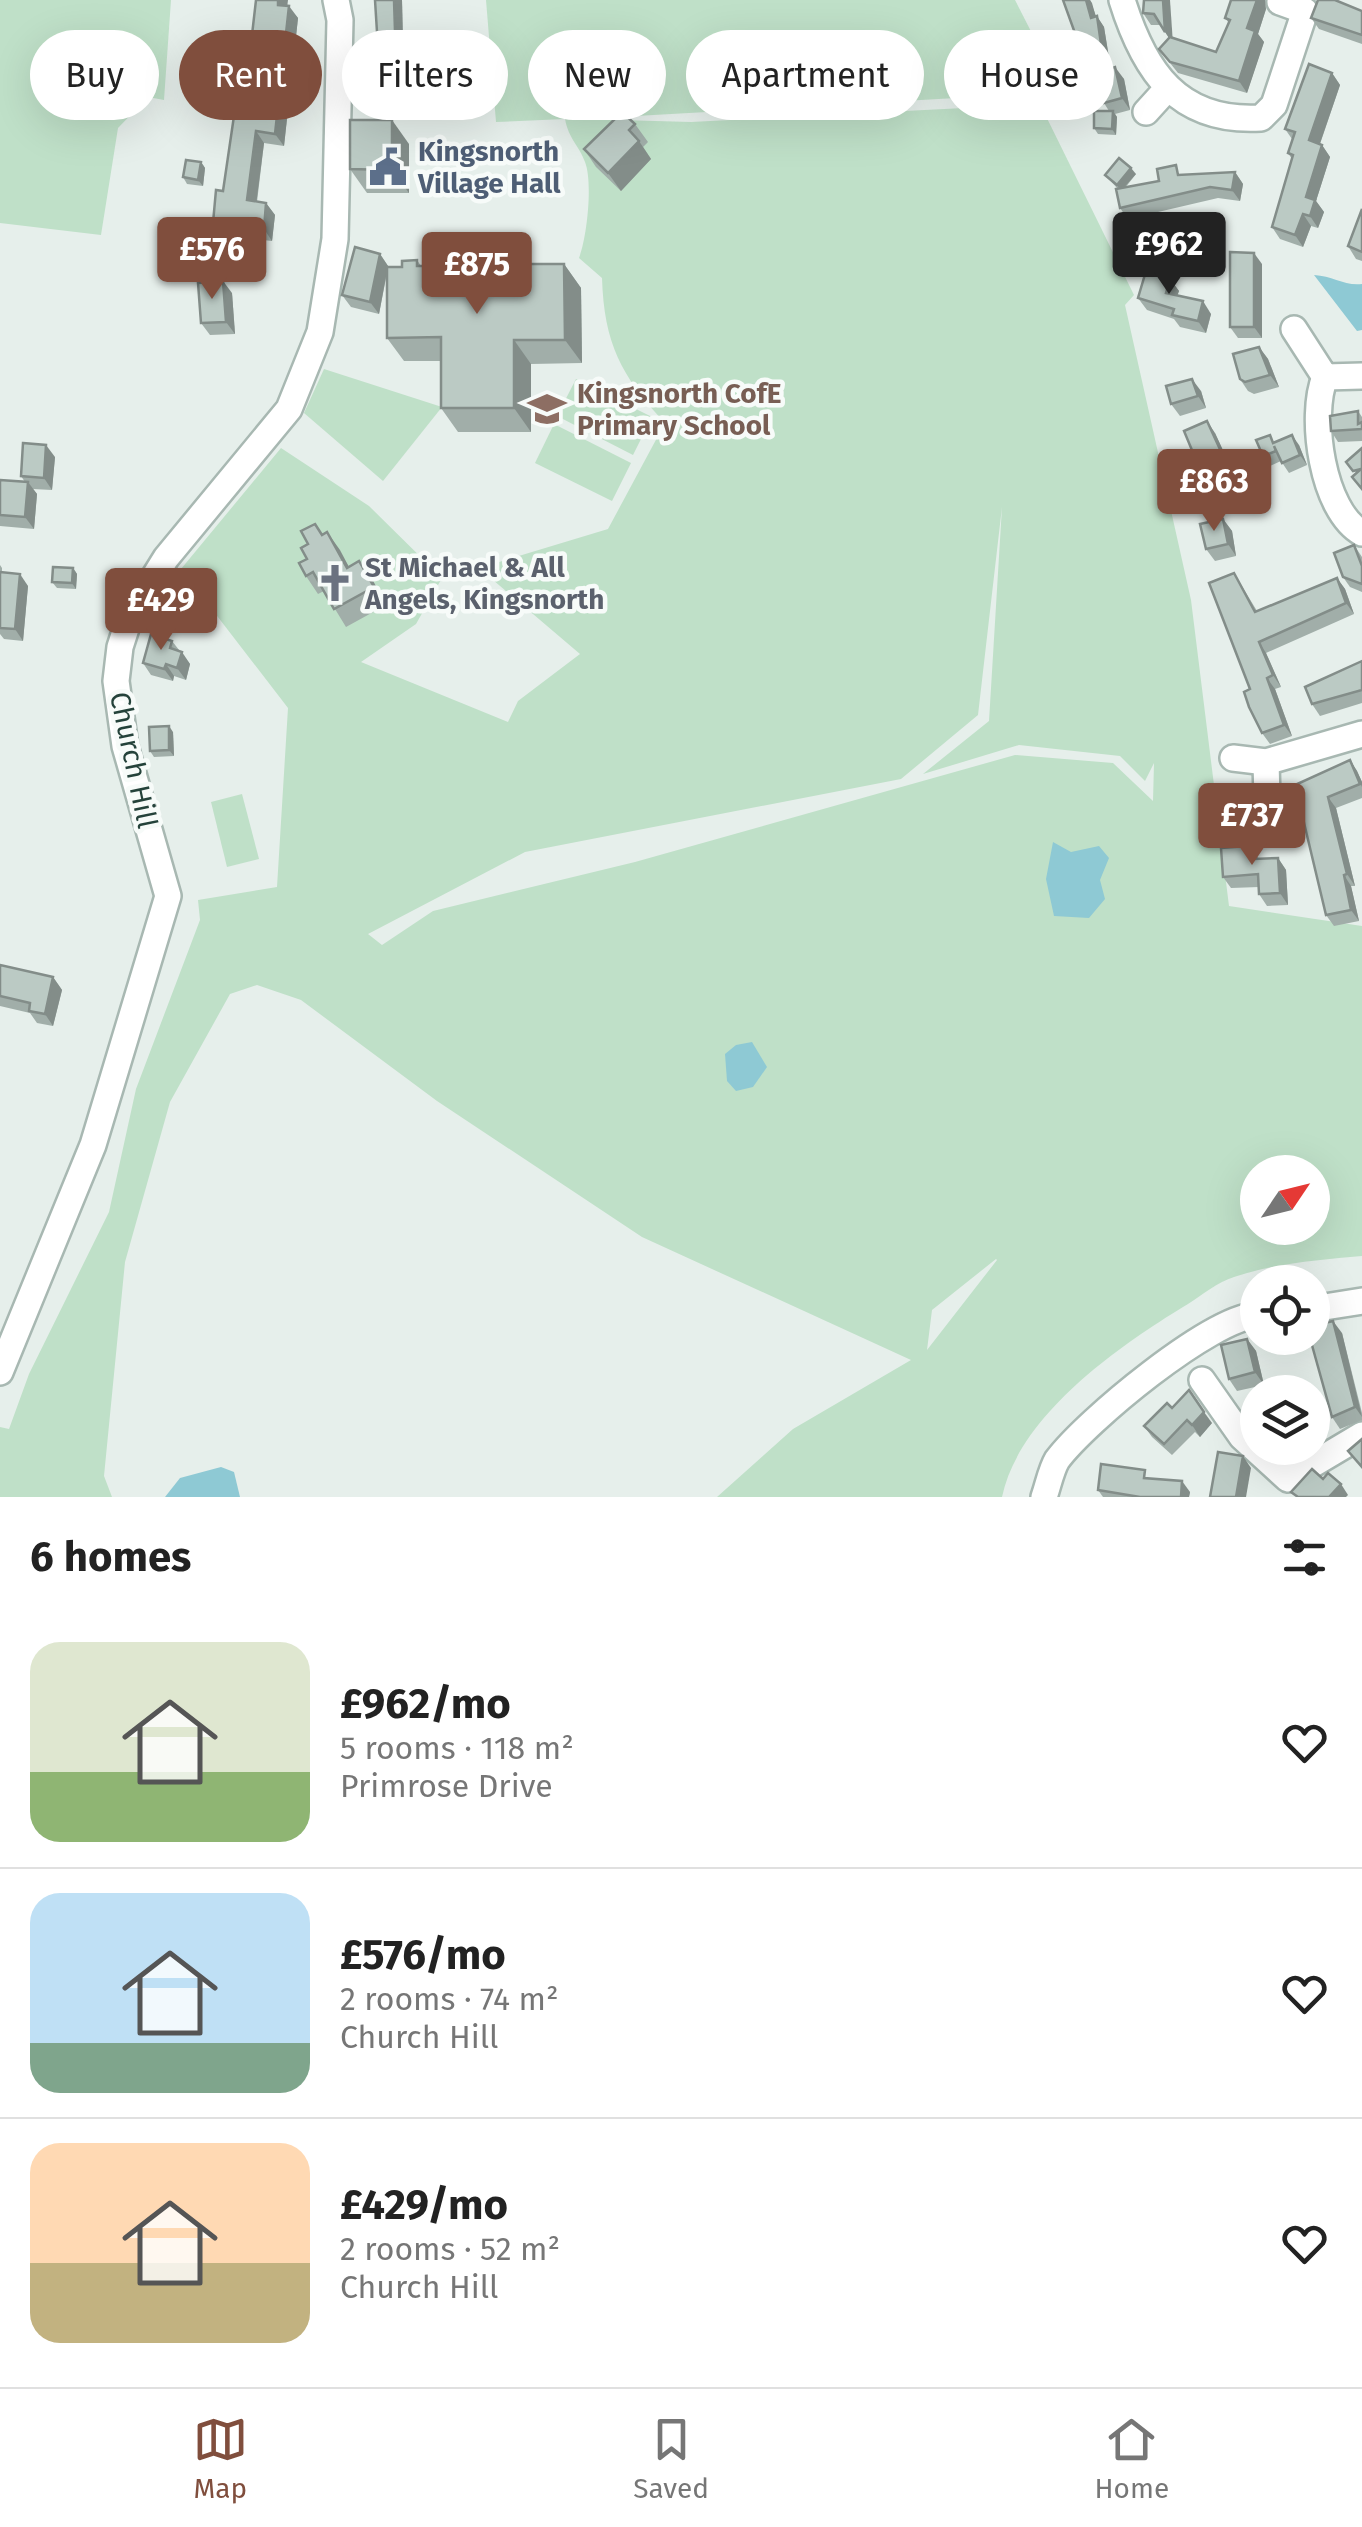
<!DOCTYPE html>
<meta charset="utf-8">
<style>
:root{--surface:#fff;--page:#f2f2f2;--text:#222;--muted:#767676;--line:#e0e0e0;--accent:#804e3d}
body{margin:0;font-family:"Fira Sans",sans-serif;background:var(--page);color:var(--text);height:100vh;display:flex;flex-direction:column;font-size:38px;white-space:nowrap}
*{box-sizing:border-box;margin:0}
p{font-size:32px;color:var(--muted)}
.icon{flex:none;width:55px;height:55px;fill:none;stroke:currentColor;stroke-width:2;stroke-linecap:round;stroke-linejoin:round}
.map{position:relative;height:1497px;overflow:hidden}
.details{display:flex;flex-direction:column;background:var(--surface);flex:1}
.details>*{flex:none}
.top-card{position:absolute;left:30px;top:30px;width:1302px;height:90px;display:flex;gap:20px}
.needle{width:65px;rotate:55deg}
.tools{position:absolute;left:1240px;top:1155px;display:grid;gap:20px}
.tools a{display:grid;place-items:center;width:90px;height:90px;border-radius:50%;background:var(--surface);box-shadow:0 10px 40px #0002;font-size:50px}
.price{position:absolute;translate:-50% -85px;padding:0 22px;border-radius:10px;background:var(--accent);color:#fff;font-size:32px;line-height:65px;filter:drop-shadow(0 2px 5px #0008)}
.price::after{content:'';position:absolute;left:50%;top:60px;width:30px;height:22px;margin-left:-15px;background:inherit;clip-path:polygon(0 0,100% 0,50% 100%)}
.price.on{background:#222;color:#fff}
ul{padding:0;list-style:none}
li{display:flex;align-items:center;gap:30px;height:250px;padding:0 30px}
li+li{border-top:2px solid var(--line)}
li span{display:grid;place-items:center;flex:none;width:280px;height:200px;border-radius:30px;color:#555}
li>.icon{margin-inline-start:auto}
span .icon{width:120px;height:120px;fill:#fffc;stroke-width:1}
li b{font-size:42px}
h2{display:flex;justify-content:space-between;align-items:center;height:120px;padding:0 30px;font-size:42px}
.tag{padding:0 35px;border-radius:45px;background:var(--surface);box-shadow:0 10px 40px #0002;font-size:35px;line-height:90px}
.tag.on{background:var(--accent);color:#fff}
.menu{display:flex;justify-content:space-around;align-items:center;height:140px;border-top:2px solid var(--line);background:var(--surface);font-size:28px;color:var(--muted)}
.menu a{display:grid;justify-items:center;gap:5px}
.menu .on{color:var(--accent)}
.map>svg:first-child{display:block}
.green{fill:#bfe0c8;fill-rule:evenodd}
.water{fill:#8ec9d4}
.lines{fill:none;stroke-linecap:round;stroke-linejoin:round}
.minor-casing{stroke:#a8b8b2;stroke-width:30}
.minor{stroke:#fff;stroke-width:25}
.wall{fill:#a1aea9}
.shaded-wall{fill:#838d89}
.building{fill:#bbcac4;stroke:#838d89;stroke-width:2.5}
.labels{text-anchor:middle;stroke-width:9;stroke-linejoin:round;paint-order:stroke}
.service-label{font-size:28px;font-weight:bold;fill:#4e5e75;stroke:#f7fbf9;text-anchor:start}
.education-label{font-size:28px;font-weight:bold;fill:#785e54;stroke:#f7fbf9;text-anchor:start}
.worship-label{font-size:28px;font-weight:bold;fill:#5b616d;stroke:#f7fbf9;text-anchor:start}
.street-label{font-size:28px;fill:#24423a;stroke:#f7fbf9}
</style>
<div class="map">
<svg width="1362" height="1497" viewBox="0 0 1362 1497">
<rect width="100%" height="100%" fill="#e6efeb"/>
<g class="green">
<path d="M0,0H171L164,100L148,97L118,128L101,235L0,223Z"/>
<path d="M486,0H1015L1062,92L583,119L691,122L1040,104L1134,295L1125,305L1191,600L1229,906L1362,926V1256C1319,1260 1276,1263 1234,1277C1218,1282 1202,1295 1188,1304C1120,1345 1019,1415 1002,1497H717L793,1429L911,1360L642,1237L437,1101L301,1000L257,985L230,994L170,1102L125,1262L104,1476L112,1497H0V1427L9,1429L29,1374L109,1212L136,1089L200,920L198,900L277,887L288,708L181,569L281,448L369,506L442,578L416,624L361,662L508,722L518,701L580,654L479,568L608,529L665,423C621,376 604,343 602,278L579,258C587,238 593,182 585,162C579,145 569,140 565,119L496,122ZM1002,507L989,721L923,774L1019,745L1120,756L1145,781L1154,763L1153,801L1113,763L1015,755L635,862L433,911L382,945L368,934L525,852L901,779L978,715ZM1258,1172H1312V1228H1258ZM996,1259L997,1260L927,1350L932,1310Z"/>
<path d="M324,369L442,407L383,481L304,413Z"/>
<path d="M576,379L652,417L633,455L557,416Z"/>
<path d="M554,424L631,463L612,501L535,463Z"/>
<path d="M242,794L259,859L227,867L211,802Z"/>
</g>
<g class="water">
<path d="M1314,275C1333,276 1344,286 1362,284V330L1357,331Z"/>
<path d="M1053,842L1071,852L1099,846L1109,858L1100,880L1105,899L1089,918L1054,916L1046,879Z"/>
<path d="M752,1042L767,1067L753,1087L736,1091L727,1081L725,1054L736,1045Z"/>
<path d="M221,1467L234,1472L240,1497H165L180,1478Z"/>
</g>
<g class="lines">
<g class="minor-casing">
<g id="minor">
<path d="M1122,0C1144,71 1178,123 1261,118L1274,105L1305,11L1280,2"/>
<path d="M1146,112L1166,90"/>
<path d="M1294,329L1325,377L1362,376"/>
<path d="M1325,377C1309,416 1322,511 1362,533"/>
<path d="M1233,758L1266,762L1362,734"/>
<path d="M1266,762L1267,799"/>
<path d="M1312,1309L1362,1301"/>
<path d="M0,1372L93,1145L168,896L125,746L116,681L120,647L130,616L166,558L289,409L320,332L335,239L340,20L336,0"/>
<path d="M1202,1380L1242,1437L1288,1479L1362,1435"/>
<path d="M1044,1497C1048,1486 1051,1470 1057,1460C1086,1421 1211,1317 1258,1315"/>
</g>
</g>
<use href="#minor" class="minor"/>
</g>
<g class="wall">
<path d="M375,0H402L403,43L386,44L377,32Z"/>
<path d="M1063,0H1090L1096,16L1104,27L1111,69L1124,79L1130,110L1115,114L1117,117L1116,135L1098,134L1094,128L1109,111L1104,103L1097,80L1088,83L1080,72V47Z"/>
<path d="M1144,0L1172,38L1216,52L1229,23L1225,18L1266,9L1258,34L1264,42L1247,93L1178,73L1159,49L1169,38L1161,25H1151L1143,13Z"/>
<path d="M287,6L298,18L284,146L264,143L257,202L266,203L275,215L272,241L221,235L213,223L223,191L252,35Z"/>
<path d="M1362,11V44L1319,29L1311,18Z"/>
<path d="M399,62L404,114L385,116L376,104Z"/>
<path d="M1332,73L1340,85L1320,144L1322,145L1330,157L1316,201L1324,212L1318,228L1311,226L1303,247L1280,239L1272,227L1292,159L1288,153L1292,139L1285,129Z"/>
<path d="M635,124L648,142L643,147L651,159L621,191L596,167L584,149Z"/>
<path d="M409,144V193H367L350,169Z"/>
<path d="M201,162L205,168L203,186L187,184L183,177Z"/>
<path d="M1235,172L1243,184L1240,201L1218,198L1128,219L1120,208L1118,189L1105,175L1136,174L1125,188L1159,181L1183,175Z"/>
<path d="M1362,209V261L1356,259L1348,246Z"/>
<path d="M503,237L520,261V264H564L581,288L582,363L531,364V432H458L441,408V361H404L387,338V273L379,314L351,307L342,295L380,254L388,266L402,267L417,260L421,266H459Z"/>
<path d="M1262,264V338H1238L1230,327Z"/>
<path d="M1170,279L1179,291L1177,295L1211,314L1206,333L1180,327L1174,319L1147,310L1138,298Z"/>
<path d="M232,293L235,334L210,335L201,323Z"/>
<path d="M1259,347L1268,359L1279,387L1254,394L1248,391L1240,379Z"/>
<path d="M1201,391L1206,408L1180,416L1171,404Z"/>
<path d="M1358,411L1362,417V441L1338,442L1331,431Z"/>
<path d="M1215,433L1226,457L1240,466L1252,489L1228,501L1208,465L1203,467L1194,455Z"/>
<path d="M1275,443L1299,445L1307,465L1289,473L1281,461L1270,466L1263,456Z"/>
<path d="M55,457L52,490L33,489L37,494L34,529L0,526V480L25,482L21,476Z"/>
<path d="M1223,519L1232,531L1236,556L1215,561L1206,549Z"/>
<path d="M327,532L349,567L359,561L372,579L386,605L346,627L324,591L318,594L306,576L308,544Z"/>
<path d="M1354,545L1362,557V592L1350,587L1343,577Z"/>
<path d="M0,565L2,568V572L28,586L23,641L4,639L0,634Z"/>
<path d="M73,568L77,574L76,589L57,588L52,582Z"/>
<path d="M1234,573L1257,611L1337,578L1345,589L1354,614L1266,653L1281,687L1275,689L1292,736L1270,744L1262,733L1250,689Z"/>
<path d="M172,641L190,664L186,680L174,676L173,681L151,675L143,663Z"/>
<path d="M1362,661V703L1320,716L1312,704Z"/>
<path d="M173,732L174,756L154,757L150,751Z"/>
<path d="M1350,760L1357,771L1362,782V798L1336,808L1355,886H1351L1359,921L1334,926L1326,915L1295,785Z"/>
<path d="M1253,850L1259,859L1278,858L1286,870L1288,905L1267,906L1259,894V887L1231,888L1223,877Z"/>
<path d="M0,965L53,977L62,990L53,1026L37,1023L30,1013L0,1006Z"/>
<path d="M1342,1333L1362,1413V1420L1340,1429L1332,1417Z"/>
<path d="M1247,1339L1256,1351L1264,1385L1237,1391L1229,1379Z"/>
<path d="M1172,1408L1212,1423L1200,1437L1195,1432L1172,1455L1152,1437L1144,1426Z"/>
<path d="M1151,1478L1190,1492L1189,1497H1103L1098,1490Z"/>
</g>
<g class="shaded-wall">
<path d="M278,0H288L286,17L278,5Z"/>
<path d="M394,0H402L403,43L395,31Z"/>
<path d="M1086,0H1090L1092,3L1099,28L1097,16L1104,27L1112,77L1104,65Z"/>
<path d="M1163,0H1170L1173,44L1165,32Z"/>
<path d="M1257,0H1265L1266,9L1258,34L1264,42L1247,93L1239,81L1247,28Z"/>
<path d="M289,6L298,18L284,146L275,134Z"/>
<path d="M390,50L399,62L404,114L396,102Z"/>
<path d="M1115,67L1124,79L1130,110L1122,98Z"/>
<path d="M1332,73L1340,85L1317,152L1309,140Z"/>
<path d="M1113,111L1117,117L1116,135L1112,129Z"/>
<path d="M392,120L409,144V193L392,170Z"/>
<path d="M256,131L264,143L255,213L247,200Z"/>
<path d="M639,141L651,159L621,191L608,173Z"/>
<path d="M1322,145L1330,157L1316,201L1324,212L1318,228L1310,216L1306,197Z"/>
<path d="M201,162L205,168L203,186L198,180Z"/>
<path d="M1131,168L1136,174L1121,191L1117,185Z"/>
<path d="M1235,172L1243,184L1240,201L1232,190Z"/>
<path d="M266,203L275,215L272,241L264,229Z"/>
<path d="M1303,214L1311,226L1303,247L1295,235Z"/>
<path d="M503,237L520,261V288L503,264Z"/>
<path d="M1254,253L1262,264V338L1254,327Z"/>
<path d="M380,254L388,266L379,314L370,302Z"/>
<path d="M564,264L581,288L582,363L565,340Z"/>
<path d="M1170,279L1179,291L1174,305L1166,293Z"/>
<path d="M223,281L232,293L235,334L226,322Z"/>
<path d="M1203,301L1211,314L1206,333L1198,321Z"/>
<path d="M514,340L531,364V432L514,408Z"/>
<path d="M1259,347L1268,359L1279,387L1270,375Z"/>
<path d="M1192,379L1201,391L1206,408L1198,396Z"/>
<path d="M1207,421L1215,433L1232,470L1224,458Z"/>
<path d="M1292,435L1299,445L1307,465L1300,455Z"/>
<path d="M46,445L55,457L52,490L44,478Z"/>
<path d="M28,482L37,494L34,529L25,517Z"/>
<path d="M1223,519L1232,531L1236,556L1228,544Z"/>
<path d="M327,532L340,550L359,586L347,568Z"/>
<path d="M359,561L372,579L386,605L374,587Z"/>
<path d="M73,568L77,574L76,589L72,583Z"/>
<path d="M20,574L28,586L23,641L15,629Z"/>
<path d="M1337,578L1345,589L1354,614L1346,603Z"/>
<path d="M1259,642L1266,653L1281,687L1273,675Z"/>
<path d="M182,652L190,664L186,680L177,668Z"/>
<path d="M166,664L174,676L173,681L164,669Z"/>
<path d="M1267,678L1275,689L1292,736L1284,725Z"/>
<path d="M169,726L173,732L174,756L169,750Z"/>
<path d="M1350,760L1357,771L1362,782V787Z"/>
<path d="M1328,797L1336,808L1355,886L1347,874Z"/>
<path d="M1278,858L1286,870L1288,905L1280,893Z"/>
<path d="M1344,875L1351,886L1359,921L1351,910Z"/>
<path d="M53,977L62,990L53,1026L45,1014Z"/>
<path d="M1333,1321L1342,1333L1362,1417L1355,1407Z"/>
<path d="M1247,1339L1256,1351L1264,1385L1255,1372Z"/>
<path d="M1204,1412L1212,1423L1200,1437L1192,1425Z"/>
<path d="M1243,1456L1251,1468L1246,1497H1236Z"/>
<path d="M1182,1481L1190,1492L1189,1497H1181Z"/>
<path d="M1341,1484L1348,1495L1346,1497H1329Z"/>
</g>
<g class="building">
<path d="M256,0H278V5L289,6L275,134L256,131L247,200L266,203L264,229L213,223L216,190L223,191L246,34L252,35Z"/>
<path d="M375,0H394L395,31L377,32Z"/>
<path d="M1063,0H1086L1091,18L1097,16L1104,65L1080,72L1074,49L1080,47Z"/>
<path d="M1144,0H1163L1165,32L1154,14L1143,13Z"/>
<path d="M1231,0H1257L1247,28L1255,31L1239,81L1170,62L1159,49L1170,37L1216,52L1230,20L1225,18Z"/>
<path d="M1318,0H1335L1362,11V35L1311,18Z"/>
<path d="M390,50L396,102L376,104L371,51Z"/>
<path d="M1309,64L1332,73L1309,140L1322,145L1306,197L1315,200L1310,216L1303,214L1295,235L1272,227L1293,155L1288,153L1295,132L1285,129Z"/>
<path d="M1115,67L1122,98L1104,103L1095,73Z"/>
<path d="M1094,111H1113L1112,129L1094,128Z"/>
<path d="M622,112L635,124L629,130L639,141L608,173L584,149Z"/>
<path d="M350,120H392V170L350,169Z"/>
<path d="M1119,158L1131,168L1117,185L1105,175Z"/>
<path d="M186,160L201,162L198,180L183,177Z"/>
<path d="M1176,165L1178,175L1235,172L1232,190L1210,187L1120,208L1116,189L1159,181L1157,169Z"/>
<path d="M1362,209V252L1348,246Z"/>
<path d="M459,237H503V264H564L565,340H514V408H441V337L387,338V267H402V261L417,260V266H459Z"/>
<path d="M355,247L380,254L370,302L342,295Z"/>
<path d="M1230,252L1254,253V327H1230Z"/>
<path d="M1146,271L1170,279L1166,293L1203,301L1198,321L1172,315L1174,309L1138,298Z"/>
<path d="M223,281L226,322L201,323L198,283Z"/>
<path d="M1259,347L1270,375L1245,382L1240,379L1233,354Z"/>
<path d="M1192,379L1198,396L1171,404L1166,386Z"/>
<path d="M1358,411V424L1362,422V429L1331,431L1330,416Z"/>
<path d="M1207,421L1224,458L1232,454L1243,477L1220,489L1201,452L1194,455L1184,431Z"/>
<path d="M1270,435L1273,443L1292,435L1300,455L1282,463L1274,446L1276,451L1263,456L1256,440Z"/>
<path d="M23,443L46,445L44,478L21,476Z"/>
<path d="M1362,448V489L1352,477L1361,469L1353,471L1346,462Z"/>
<path d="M0,480L28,482L25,517L0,515Z"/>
<path d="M1223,519L1228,544L1206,549L1200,524Z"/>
<path d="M315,524L322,535L327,532L347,568L359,561L374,587L334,609L313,572L306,576L299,563L307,559L301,548L308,544L301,531Z"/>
<path d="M1354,545L1362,566V584L1343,577L1334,553Z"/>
<path d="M53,567L73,568L72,583L52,582Z"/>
<path d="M0,572L20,574L15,629L0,628Z"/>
<path d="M1234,573L1255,612L1337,578L1346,603L1259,642L1273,675L1267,678L1284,725L1262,733L1249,707L1244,692L1250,689L1209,583Z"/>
<path d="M151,634L172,641L170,648L182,652L177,668L166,664L164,669L143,663Z"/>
<path d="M1362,661V690L1312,704L1305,687Z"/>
<path d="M169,726V750L150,751L149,727Z"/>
<path d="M1350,760L1360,784L1328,797L1347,874L1344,875L1351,910L1326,915L1295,785Z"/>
<path d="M1247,846L1253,850L1254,859L1278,858L1280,893L1259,894L1258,874L1223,877L1221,848Z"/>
<path d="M0,965L53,977L45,1014L29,1011L30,1003L0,996Z"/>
<path d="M1333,1321L1355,1407L1332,1417L1310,1338H1312V1326Z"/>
<path d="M1247,1339L1255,1372L1229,1379L1221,1345Z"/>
<path d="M1189,1390L1204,1412L1192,1425L1187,1420L1164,1444L1144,1426L1167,1403L1172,1408Z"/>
<path d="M1258,1407V1424L1249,1417Z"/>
<path d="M1362,1439V1467L1348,1451Z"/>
<path d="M1218,1452L1243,1456L1236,1497H1210Z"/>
<path d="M1101,1464L1145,1470L1144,1478L1182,1481L1181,1497H1140L1098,1490Z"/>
<path d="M1312,1469L1323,1479L1328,1473L1341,1484L1329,1497H1298L1291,1492Z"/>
</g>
<defs>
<g id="civic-bare" transform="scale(3)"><path d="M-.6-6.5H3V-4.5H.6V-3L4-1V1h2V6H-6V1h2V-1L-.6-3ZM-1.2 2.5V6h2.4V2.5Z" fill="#5c6f8a" stroke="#f7fbf9" stroke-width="2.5" paint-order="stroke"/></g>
<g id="school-bare" transform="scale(3)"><path d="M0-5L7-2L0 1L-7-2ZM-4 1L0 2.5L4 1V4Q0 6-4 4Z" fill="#8d6e63" stroke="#f7fbf9" stroke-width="2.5" paint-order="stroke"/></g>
<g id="church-bare" transform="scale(3)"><path d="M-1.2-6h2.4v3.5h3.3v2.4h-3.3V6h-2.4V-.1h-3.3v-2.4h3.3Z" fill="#6b7280" stroke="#f7fbf9" stroke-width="2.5" paint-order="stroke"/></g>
</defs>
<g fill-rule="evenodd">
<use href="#civic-bare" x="388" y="167"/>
<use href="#school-bare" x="547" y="409"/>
<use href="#church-bare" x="335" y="583"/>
</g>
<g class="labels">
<g class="service-label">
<text x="418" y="161">Kingsnorth<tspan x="418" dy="32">Village Hall</tspan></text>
</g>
<g class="education-label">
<text x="577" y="403">Kingsnorth CofE<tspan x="577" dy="32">Primary School</tspan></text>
</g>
<g class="worship-label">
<text x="365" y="577">St Michael &amp; All<tspan x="365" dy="32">Angels, Kingsnorth</tspan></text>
</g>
<g class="street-label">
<text transform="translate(134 760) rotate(78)" y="10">Church Hill</text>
</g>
</g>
</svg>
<div class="tools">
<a><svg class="needle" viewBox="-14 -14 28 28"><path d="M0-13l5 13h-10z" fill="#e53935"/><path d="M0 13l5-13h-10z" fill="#767676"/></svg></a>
<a><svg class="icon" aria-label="locate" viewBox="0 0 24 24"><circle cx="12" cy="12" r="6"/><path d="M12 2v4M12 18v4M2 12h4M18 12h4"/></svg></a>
<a><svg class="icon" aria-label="layers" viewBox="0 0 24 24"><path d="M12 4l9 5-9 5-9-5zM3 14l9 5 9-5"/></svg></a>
</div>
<b class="price on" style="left:1169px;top:297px">£962</b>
<b class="price" style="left:212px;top:302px">£576</b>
<b class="price" style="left:477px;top:317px">£875</b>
<b class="price" style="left:1214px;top:534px">£863</b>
<b class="price" style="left:161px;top:653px">£429</b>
<b class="price" style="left:1252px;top:868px">£737</b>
<div class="top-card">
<a class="tag">Buy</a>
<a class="tag on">Rent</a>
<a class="tag">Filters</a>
<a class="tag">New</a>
<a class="tag">Apartment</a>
<a class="tag">House</a>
</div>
</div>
<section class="details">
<h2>6 homes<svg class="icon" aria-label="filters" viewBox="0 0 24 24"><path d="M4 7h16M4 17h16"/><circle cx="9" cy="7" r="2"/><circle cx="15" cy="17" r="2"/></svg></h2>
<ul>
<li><span style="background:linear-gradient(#dfe7d0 65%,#8fb573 0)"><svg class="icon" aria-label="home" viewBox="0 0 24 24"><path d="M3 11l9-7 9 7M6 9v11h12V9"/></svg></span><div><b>£962/mo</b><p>5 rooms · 118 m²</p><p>Primrose Drive</p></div><svg class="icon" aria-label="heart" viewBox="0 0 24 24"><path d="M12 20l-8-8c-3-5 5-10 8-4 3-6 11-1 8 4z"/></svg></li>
<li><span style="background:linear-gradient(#bfe0f5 75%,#7fa58c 0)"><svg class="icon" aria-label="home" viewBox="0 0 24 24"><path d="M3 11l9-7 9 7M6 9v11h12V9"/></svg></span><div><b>£576/mo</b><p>2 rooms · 74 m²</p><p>Church Hill</p></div><svg class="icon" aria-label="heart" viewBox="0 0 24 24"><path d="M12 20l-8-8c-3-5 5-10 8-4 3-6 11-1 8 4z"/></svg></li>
<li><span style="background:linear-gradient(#ffd9b3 60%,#c2b280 0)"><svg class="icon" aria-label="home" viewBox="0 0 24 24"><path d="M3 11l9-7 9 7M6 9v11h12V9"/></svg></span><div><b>£429/mo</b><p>2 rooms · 52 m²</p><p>Church Hill</p></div><svg class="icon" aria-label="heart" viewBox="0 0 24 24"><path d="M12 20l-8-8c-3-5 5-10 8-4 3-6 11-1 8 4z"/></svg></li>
</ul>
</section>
<nav class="menu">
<a class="on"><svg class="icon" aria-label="map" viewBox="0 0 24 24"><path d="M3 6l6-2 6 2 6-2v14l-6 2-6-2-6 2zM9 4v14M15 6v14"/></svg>Map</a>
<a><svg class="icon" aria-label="saved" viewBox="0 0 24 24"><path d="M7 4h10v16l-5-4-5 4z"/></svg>Saved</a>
<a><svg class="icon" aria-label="home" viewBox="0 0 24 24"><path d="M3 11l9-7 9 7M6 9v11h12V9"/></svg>Home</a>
</nav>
